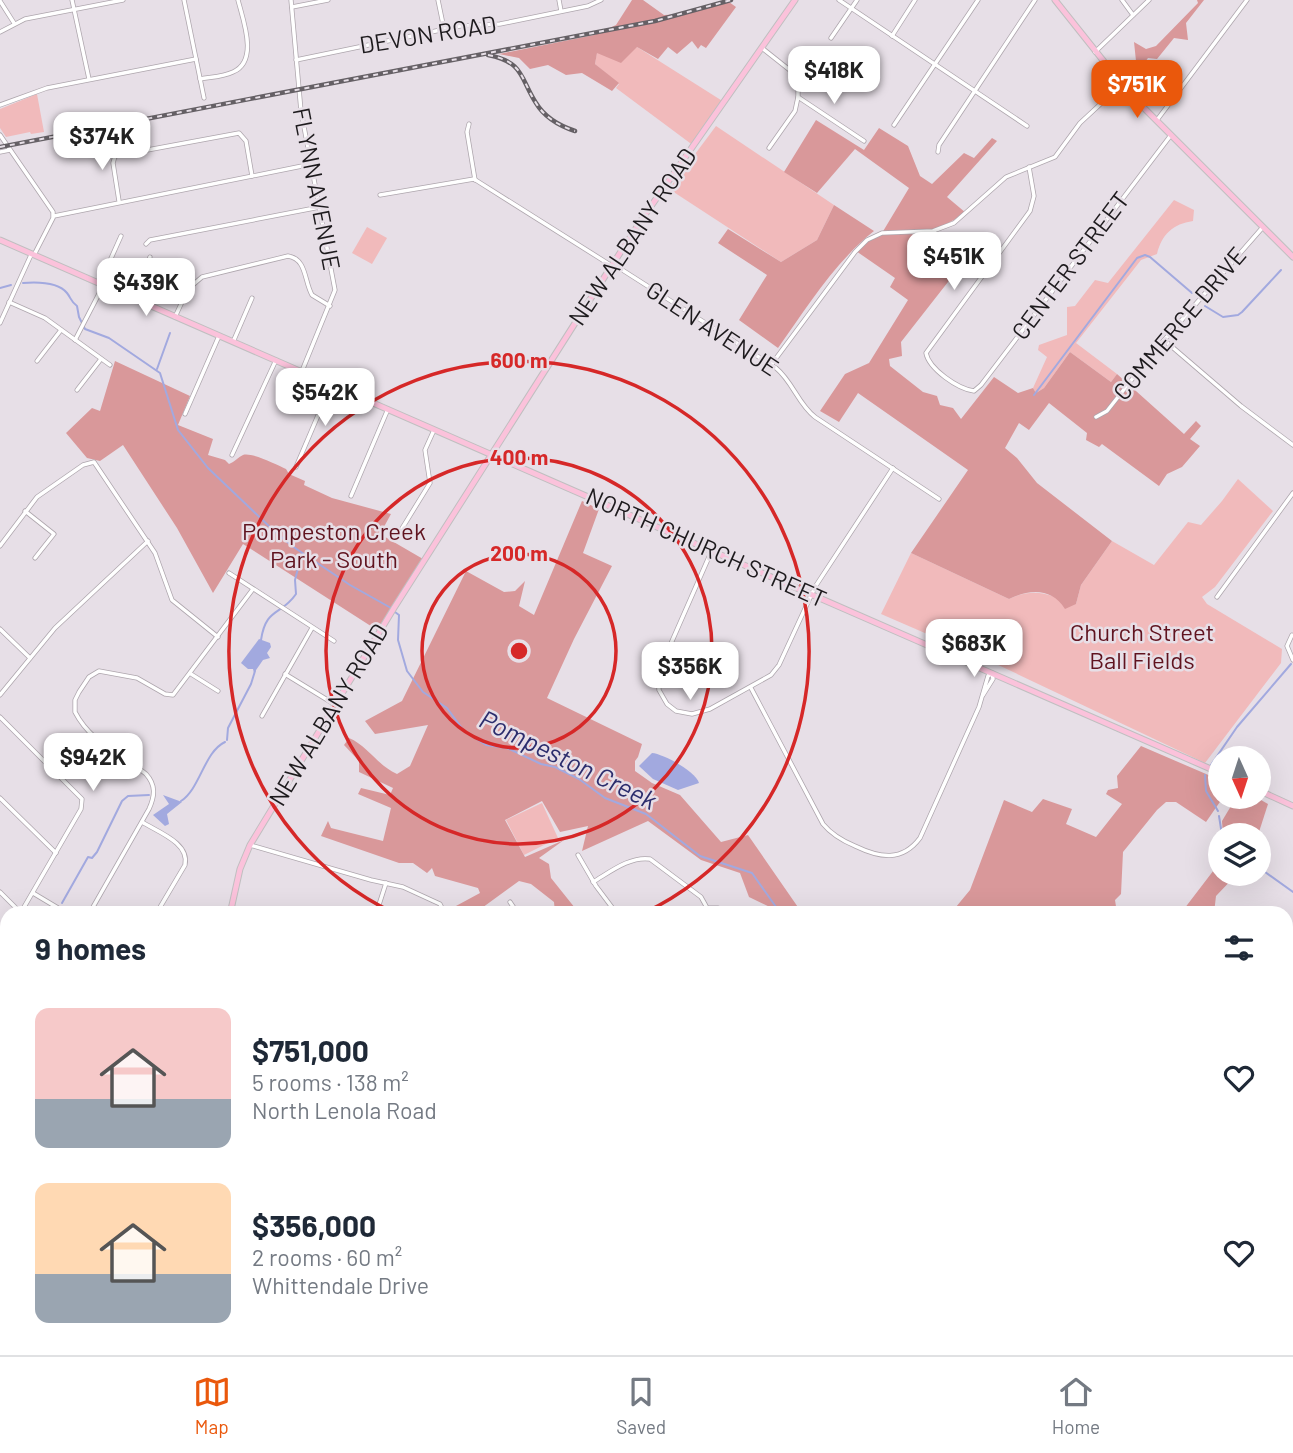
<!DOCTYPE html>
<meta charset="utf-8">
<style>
:root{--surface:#fff;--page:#f2f2f3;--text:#1f2937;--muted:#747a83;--line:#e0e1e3;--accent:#ea580c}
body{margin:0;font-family:Barlow,sans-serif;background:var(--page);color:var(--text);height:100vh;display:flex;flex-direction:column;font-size:26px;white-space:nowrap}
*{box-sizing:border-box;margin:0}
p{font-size:23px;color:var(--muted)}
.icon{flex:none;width:38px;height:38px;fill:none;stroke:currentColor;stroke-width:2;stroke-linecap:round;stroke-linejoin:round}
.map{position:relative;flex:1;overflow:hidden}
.sheet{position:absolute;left:0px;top:906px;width:1293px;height:450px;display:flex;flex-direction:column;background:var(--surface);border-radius:21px 21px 0 0;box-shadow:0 7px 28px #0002}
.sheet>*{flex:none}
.needle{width:46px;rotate:177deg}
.controls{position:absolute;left:1208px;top:746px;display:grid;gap:14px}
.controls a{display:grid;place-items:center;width:63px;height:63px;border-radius:50%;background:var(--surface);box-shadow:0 7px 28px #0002;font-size:35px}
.price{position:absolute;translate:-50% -60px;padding:0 16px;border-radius:14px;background:#fff;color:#222;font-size:23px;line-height:46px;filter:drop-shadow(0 2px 4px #0008)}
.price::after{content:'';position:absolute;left:50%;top:42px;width:21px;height:16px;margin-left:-10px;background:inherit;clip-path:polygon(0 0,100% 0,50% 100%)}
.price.current{background:var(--accent);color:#fff}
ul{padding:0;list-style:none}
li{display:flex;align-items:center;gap:21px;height:175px;padding:0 35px}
li span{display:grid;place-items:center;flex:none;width:196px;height:140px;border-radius:14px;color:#555}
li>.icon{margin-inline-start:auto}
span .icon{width:84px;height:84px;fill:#fffc;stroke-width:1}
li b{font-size:30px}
h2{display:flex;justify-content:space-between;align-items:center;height:84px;padding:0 35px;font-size:30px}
.tab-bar{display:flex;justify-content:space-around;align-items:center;height:98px;border-top:2px solid var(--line);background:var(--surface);font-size:19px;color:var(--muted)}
.tab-bar a{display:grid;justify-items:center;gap:4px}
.tab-bar .current{color:var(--accent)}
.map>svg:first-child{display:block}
.green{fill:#f1babb}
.forest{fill:#d9989a}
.water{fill:#a2a9df}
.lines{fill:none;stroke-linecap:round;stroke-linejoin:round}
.stream{stroke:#a2a9df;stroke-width:2}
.minor-casing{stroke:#aea6ad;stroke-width:5}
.major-casing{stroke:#c0bfc0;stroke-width:7}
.minor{stroke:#fff;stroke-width:3.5}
.major{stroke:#fbc2db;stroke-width:5}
.rail-casing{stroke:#656065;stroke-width:4.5}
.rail{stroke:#e7dfe7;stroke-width:2;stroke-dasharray:5;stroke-linecap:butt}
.ring{fill:none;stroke:#d62828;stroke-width:3.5}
.labels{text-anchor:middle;stroke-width:5;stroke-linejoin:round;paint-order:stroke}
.street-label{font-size:24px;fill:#1d1a1d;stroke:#e7dfe7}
.park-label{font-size:24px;fill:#60131f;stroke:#e7dfe7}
.water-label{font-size:26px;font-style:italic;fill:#2c2d6d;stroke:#e7dfe7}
.centre{fill:#d62828;stroke:#e7dfe7;stroke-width:3.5}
.ring-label{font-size:21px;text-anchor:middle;font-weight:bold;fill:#d62828;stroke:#e7dfe7;stroke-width:5;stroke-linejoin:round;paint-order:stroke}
</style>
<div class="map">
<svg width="1293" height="1355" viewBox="0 0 1293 1355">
<rect width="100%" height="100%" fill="#e7dfe7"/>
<g class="green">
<path d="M637,47L724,102L694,146L616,88L619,84L595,64L597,52Z"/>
<path d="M37,94L44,132L31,134L30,132L6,137L0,128V109Z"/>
<path d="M716,126L834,205L817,240L781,262L669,189Z"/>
<path d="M1174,200L1194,210L1193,221C1173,224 1162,234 1157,254L1141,260L1076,343L1117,374L1111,382L1070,352L1044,388L1036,393L1033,388L1047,357L1038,350L1039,345L1067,335V307L1075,306L1095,280L1108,283Z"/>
<path d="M367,227L387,238L372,264L352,253Z"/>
<path d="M1238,479L1273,511L1215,587L1202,597L1207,604L1282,649L1281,663L1205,763L994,663L881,614L911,553L1009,599C1037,586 1050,596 1076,604L1081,585L1112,541L1154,565L1188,522L1201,525L1222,501Z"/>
<path d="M542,803L558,838L524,855L506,820Z"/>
</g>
<g class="forest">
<path d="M632,0H643L664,15L686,14L729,2L736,7L706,48L701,45L698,49L692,41L677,54L668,47L658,59L637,47L621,63L597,53L595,64L619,83L612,91L582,73L566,75L548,65L530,69L519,58L499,54L594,35L616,25Z"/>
<path d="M1197,0H1204L1186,23L1188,40L1174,38L1157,59L1148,58L1140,69L1136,61L1134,42L1146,49L1156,46L1198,3Z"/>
<path d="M816,120L864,150L879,128L908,146L920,176L932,184L964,153L974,158L992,138L997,141L947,197L966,213L936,230H913L916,259L931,276L955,273L901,342L902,356L889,359L890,366L923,392L937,396L940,405L953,408L961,419L994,377L1018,393L1033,388L1036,393L1044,388L1070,352L1111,382L1117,374L1184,434L1196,421L1201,426L1190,439L1200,446L1182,467L1167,474L1159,486L1102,444L1099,447L1086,440L1087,433L1049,403L1029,430L1019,423L1005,448L1017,458L1037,483L1112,541L1081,585L1076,604L1065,609C1052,588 1030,589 1009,599L911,553L968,470L858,393L839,422L820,411L845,374L869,363L908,300L890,287L895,278L856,251L877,235L882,233L909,188L855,149L817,193L784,172Z"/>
<path d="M834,205L874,231C835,262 807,307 778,348L739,320L767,275L718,243L728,229L781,262L817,240Z"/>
<path d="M115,361L190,396L178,425L213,439L208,455L225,460L229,464C235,462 238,457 243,455C252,452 277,465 286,469L289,474L305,481L304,485L332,498L391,514L380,534L423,559L377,630L243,544L213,593L177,528L123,445L100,461L87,458L66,433L92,408L100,411Z"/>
<path d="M582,501L599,509L583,553L612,566L574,639L547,698L642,744L638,757L635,761V771L652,783L680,795L721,842L748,835L802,913H777L774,909L749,897L740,873L701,860L648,821L582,851L588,826L560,832L542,801L505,820L525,857L564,840L539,858L549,864L551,878L579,913H555L554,902L531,884L519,881L475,913H443L480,893L478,888L435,876L432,868L427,873L413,863H399L321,836L328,821L331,828L383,841L391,808L358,794L361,788L390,795L393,788L359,772V761L344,745L349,738C368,746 377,765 397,774L410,766L428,725L375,734L365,721L402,701L466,571L504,592L515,591L525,581L519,606L534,615Z"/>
<path d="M1141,746L1220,780V796H1224L1206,822L1176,802H1166L1157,810L1123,852L1121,894L1115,900L1117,913H951L970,890L1004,800L1032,812L1043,799L1072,809L1066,824L1096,837L1122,804L1106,794L1108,790L1118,788L1117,776Z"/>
<path d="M1237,796H1254L1268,804L1258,835H1223L1222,821Z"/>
<path d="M1220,862V873H1238L1216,896L1214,913H1181Z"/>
</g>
<g class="water">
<path d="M259,639L270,643L271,647L267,653L270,658L263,660L254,673L253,669H248L241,663Z"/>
<path d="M652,753C664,754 696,772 699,783L678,790L653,779L639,766Z"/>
<path d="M163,795L182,802L167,814L169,824L165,826L153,815L169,804Z"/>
</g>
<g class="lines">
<g class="stream">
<path d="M23,283C36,282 58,282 67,293C71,298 71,302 77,306L79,317L85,329L109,338L160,373L178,430L208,468L272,529L292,546L350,585L391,608"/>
<path d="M0,288L11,285"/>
<path d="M1205,306L1223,317L1238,315L1242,312L1281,270"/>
<path d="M157,369L170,333"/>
<path d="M1034,395L1137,258L1145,255L1150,257L1192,293"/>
<path d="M395,612L399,615L398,640L407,671L423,692L447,708L464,731L486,745L507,748L541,764L555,767L579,779L605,798L646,814L700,856L752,873L781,914"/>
<path d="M261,640C266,607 281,616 296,594L295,580L302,553"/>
<path d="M227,740L228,728L251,684L255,671"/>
<path d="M1211,765L1237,727L1291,664"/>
<path d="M1205,775L1206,791L1218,811"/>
<path d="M181,801C200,789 204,752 225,742"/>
<path d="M1219,816L1222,835"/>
<path d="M1258,867L1293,892"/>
<path d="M62,903L88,857L92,858L97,852L122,801L128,796L149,795"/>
<path d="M55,914L56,913"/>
<path d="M2,973L7,980"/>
<path d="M177,1349L184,1355"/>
<path d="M218,1349L222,1355"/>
<path d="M188,1355L202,1349"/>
<path d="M832,1355L834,1349"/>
</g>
<g class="minor-casing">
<g id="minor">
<path d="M72,0L89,79"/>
<path d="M184,0L204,98"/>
<path d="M291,0L301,111L335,290L302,371"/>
<path d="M438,0L444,29"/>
<path d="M559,0L561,11"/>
<path d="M839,0L1027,126"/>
<path d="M1122,0L1133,15"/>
<path d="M0,1L14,23"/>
<path d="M292,7L328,0"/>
<path d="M0,32L25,19L123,0"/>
<path d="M892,36L915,0"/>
<path d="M831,38L857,0"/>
<path d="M762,48L796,75L820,64L853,86H867"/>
<path d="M1095,52L1149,0"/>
<path d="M296,60L460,26L500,24L588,6L601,0"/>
<path d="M798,75V97L864,141"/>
<path d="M200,79C211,77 223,77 233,72C259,61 243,20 238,0"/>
<path d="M0,105L47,88L196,59"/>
<path d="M1157,120L1247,0"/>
<path d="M469,124L467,132L475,180"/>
<path d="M894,125L978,0"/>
<path d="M0,135L53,212V218L34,255"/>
<path d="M769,148L795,111L798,97"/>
<path d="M0,152L10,150"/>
<path d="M938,152L939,145L1035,0"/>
<path d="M1029,167L1034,196L1030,211L926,353C929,369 958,389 974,391L981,385L1171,135"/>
<path d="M380,195L474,179L612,266"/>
<path d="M119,201L113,163L115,156L239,133L246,141L252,176"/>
<path d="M54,216L312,164"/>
<path d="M146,244L150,240L320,207"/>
<path d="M613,264L776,368C793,382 798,404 815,417L939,499"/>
<path d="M100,283L121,236"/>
<path d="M132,298L150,257"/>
<path d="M9,302L45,318L110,365"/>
<path d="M175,317L188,289L202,277L288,256C307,259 304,281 312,295L330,306"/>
<path d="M0,323L31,255"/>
<path d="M75,340L103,286"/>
<path d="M1164,340L1241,406L1293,445"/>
<path d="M233,342L252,298"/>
<path d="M37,361L61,330"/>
<path d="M771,365L855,252L867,240L882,233L933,231L954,223L1006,177L1055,157L1080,123L1121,85"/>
<path d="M77,390L101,359"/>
<path d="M185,414L219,336"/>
<path d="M1096,417L1107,411L1152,354L1263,227"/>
<path d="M232,455L276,360"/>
<path d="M296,467L331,385"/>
<path d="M351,496L388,409"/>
<path d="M25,511L54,534L35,558"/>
<path d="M401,530L430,483L425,450L434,430"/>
<path d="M0,546L37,497L83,465L94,462L155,553L172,600L218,637"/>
<path d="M712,550L658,673L659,690L667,704L676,711L692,714L710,709L771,675L779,665L815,587L893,468"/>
<path d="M229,573L334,641"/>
<path d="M1217,597L1293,493"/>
<path d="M0,629L30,658"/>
<path d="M1292,635L1287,646L1293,660"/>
<path d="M191,674L218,691"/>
<path d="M285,674L334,704"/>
<path d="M751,688L823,824C832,835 843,841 855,846C880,858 902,862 920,838L979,707L988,676L992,673"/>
<path d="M0,695L55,628L148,541"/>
<path d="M983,695L993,679L992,673"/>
<path d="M262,716L312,628"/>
<path d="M0,717L82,799L81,809L20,914"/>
<path d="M0,798L56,853"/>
<path d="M142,822C158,832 190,843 185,865L156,914"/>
<path d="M250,845L371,880L403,887L440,904L445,914"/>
<path d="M578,855L596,886L617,914"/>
<path d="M593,882C610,872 630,856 650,859L701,897L706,906L705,914"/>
<path d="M0,892L21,913"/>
<path d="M33,893L68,914"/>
<path d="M510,902L518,914"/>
<path d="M706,908H718"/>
<path d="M89,914L149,809C155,796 156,785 146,774C120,753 91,743 75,712V700L79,692L89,677L99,671L137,678L165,694L173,695L253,589"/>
<path d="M376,914L386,883"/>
<path d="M0,949L7,937"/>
<path d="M1286,1005L1293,994"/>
<path d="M1286,1102L1293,1092"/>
<path d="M1286,1110L1293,1115"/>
<path d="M1286,1166L1293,1171"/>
<path d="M0,1174L7,1169"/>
<path d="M1286,1347H1293"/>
<path d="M449,1349L453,1355"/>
<path d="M770,1349L773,1353"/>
<path d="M204,1355L213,1349"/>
<path d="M582,1355H600"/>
<path d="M866,1355L869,1349"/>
<path d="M1069,1355V1349"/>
<path d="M1088,1355L1213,1349"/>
</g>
</g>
<g class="major-casing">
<g id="major">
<path d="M1055,0L1129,93L1293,257"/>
<path d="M0,240L1220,773"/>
<path d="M1258,790L1293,806"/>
<path d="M230,914L240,869L250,845L394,608L598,287L642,219L795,0"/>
<path d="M0,1081L7,1085"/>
<path d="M992,1349L1002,1355"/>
</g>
</g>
<use href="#minor" class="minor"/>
<use href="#major" class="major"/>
<g class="rail-casing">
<g id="rail">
<path d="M488,55C524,62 520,78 536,103C545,118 560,126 575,131"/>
<path d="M0,147L655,21L731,0"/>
</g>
</g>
<use href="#rail" class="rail"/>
</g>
<g class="ring">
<circle cx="519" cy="651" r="97"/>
<circle cx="519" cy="651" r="193"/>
<path d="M394 913A290 290 0 1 1 644 913"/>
</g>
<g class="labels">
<g class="street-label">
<text transform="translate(428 35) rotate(-9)" y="8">DEVON ROAD</text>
<text transform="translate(316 189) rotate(79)" y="8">FLYNN AVENUE</text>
<text transform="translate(633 237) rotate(-56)" y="8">NEW ALBANY ROAD</text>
<text transform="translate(1071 266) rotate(-53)" y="8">CENTER STREET</text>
<text transform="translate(1180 324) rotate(-50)" y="8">COMMERCE DRIVE</text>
<text transform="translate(712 329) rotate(33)" y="8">GLEN AVENUE</text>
<text transform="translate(706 548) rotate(24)" y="8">NORTH CHURCH STREET</text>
<text transform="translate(329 715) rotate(-59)" y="8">NEW ALBANY ROAD</text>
</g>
<g class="park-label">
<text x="334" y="540">Pompeston Creek<tspan x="334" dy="28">Park - South</tspan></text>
<text x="1142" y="641">Church Street<tspan x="1142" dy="28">Ball Fields</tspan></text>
</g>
<g class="water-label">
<text transform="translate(568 760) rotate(26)" y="9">Pompeston Creek</text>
</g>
</g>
<circle cx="519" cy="651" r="10" class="centre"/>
<g class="ring-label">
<text x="519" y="368">600 m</text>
<text x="519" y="465">400 m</text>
<text x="519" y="561">200 m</text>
</g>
</svg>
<div class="controls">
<a><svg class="needle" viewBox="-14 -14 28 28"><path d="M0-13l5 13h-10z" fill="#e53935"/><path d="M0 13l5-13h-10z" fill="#747a83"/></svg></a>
<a><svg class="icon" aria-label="layers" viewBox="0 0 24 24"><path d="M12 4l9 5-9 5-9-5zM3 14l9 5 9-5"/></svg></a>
</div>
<b class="price" style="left:834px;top:106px">$418K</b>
<b class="price current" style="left:1137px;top:120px">$751K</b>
<b class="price" style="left:102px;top:172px">$374K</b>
<b class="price" style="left:954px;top:292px">$451K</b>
<b class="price" style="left:146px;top:318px">$439K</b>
<b class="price" style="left:325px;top:428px">$542K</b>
<b class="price" style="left:974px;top:679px">$683K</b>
<b class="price" style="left:690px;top:702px">$356K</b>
<b class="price" style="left:93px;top:793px">$942K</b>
<section class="sheet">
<h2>9 homes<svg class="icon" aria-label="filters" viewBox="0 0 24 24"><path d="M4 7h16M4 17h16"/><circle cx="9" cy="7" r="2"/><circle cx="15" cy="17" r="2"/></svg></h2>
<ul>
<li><span style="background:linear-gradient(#f6c9c9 65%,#9aa5b1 0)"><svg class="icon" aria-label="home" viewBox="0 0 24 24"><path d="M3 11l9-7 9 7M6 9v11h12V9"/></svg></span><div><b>$751,000</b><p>5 rooms · 138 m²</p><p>North Lenola Road</p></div><svg class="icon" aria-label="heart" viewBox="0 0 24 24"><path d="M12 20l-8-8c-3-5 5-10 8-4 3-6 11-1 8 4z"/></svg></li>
<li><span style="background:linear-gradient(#ffd9b3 65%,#9aa5b1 0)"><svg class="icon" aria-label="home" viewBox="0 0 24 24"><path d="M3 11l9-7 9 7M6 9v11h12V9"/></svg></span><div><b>$356,000</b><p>2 rooms · 60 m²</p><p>Whittendale Drive</p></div><svg class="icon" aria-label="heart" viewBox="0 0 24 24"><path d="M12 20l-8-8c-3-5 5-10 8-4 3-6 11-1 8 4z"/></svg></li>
</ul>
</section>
</div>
<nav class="tab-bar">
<a class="current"><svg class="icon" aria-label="map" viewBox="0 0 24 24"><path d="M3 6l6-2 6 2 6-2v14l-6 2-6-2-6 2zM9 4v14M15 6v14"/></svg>Map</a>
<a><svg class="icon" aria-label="saved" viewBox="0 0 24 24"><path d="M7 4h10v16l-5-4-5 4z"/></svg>Saved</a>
<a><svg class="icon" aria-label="home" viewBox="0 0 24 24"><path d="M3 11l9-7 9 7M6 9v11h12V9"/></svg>Home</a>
</nav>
